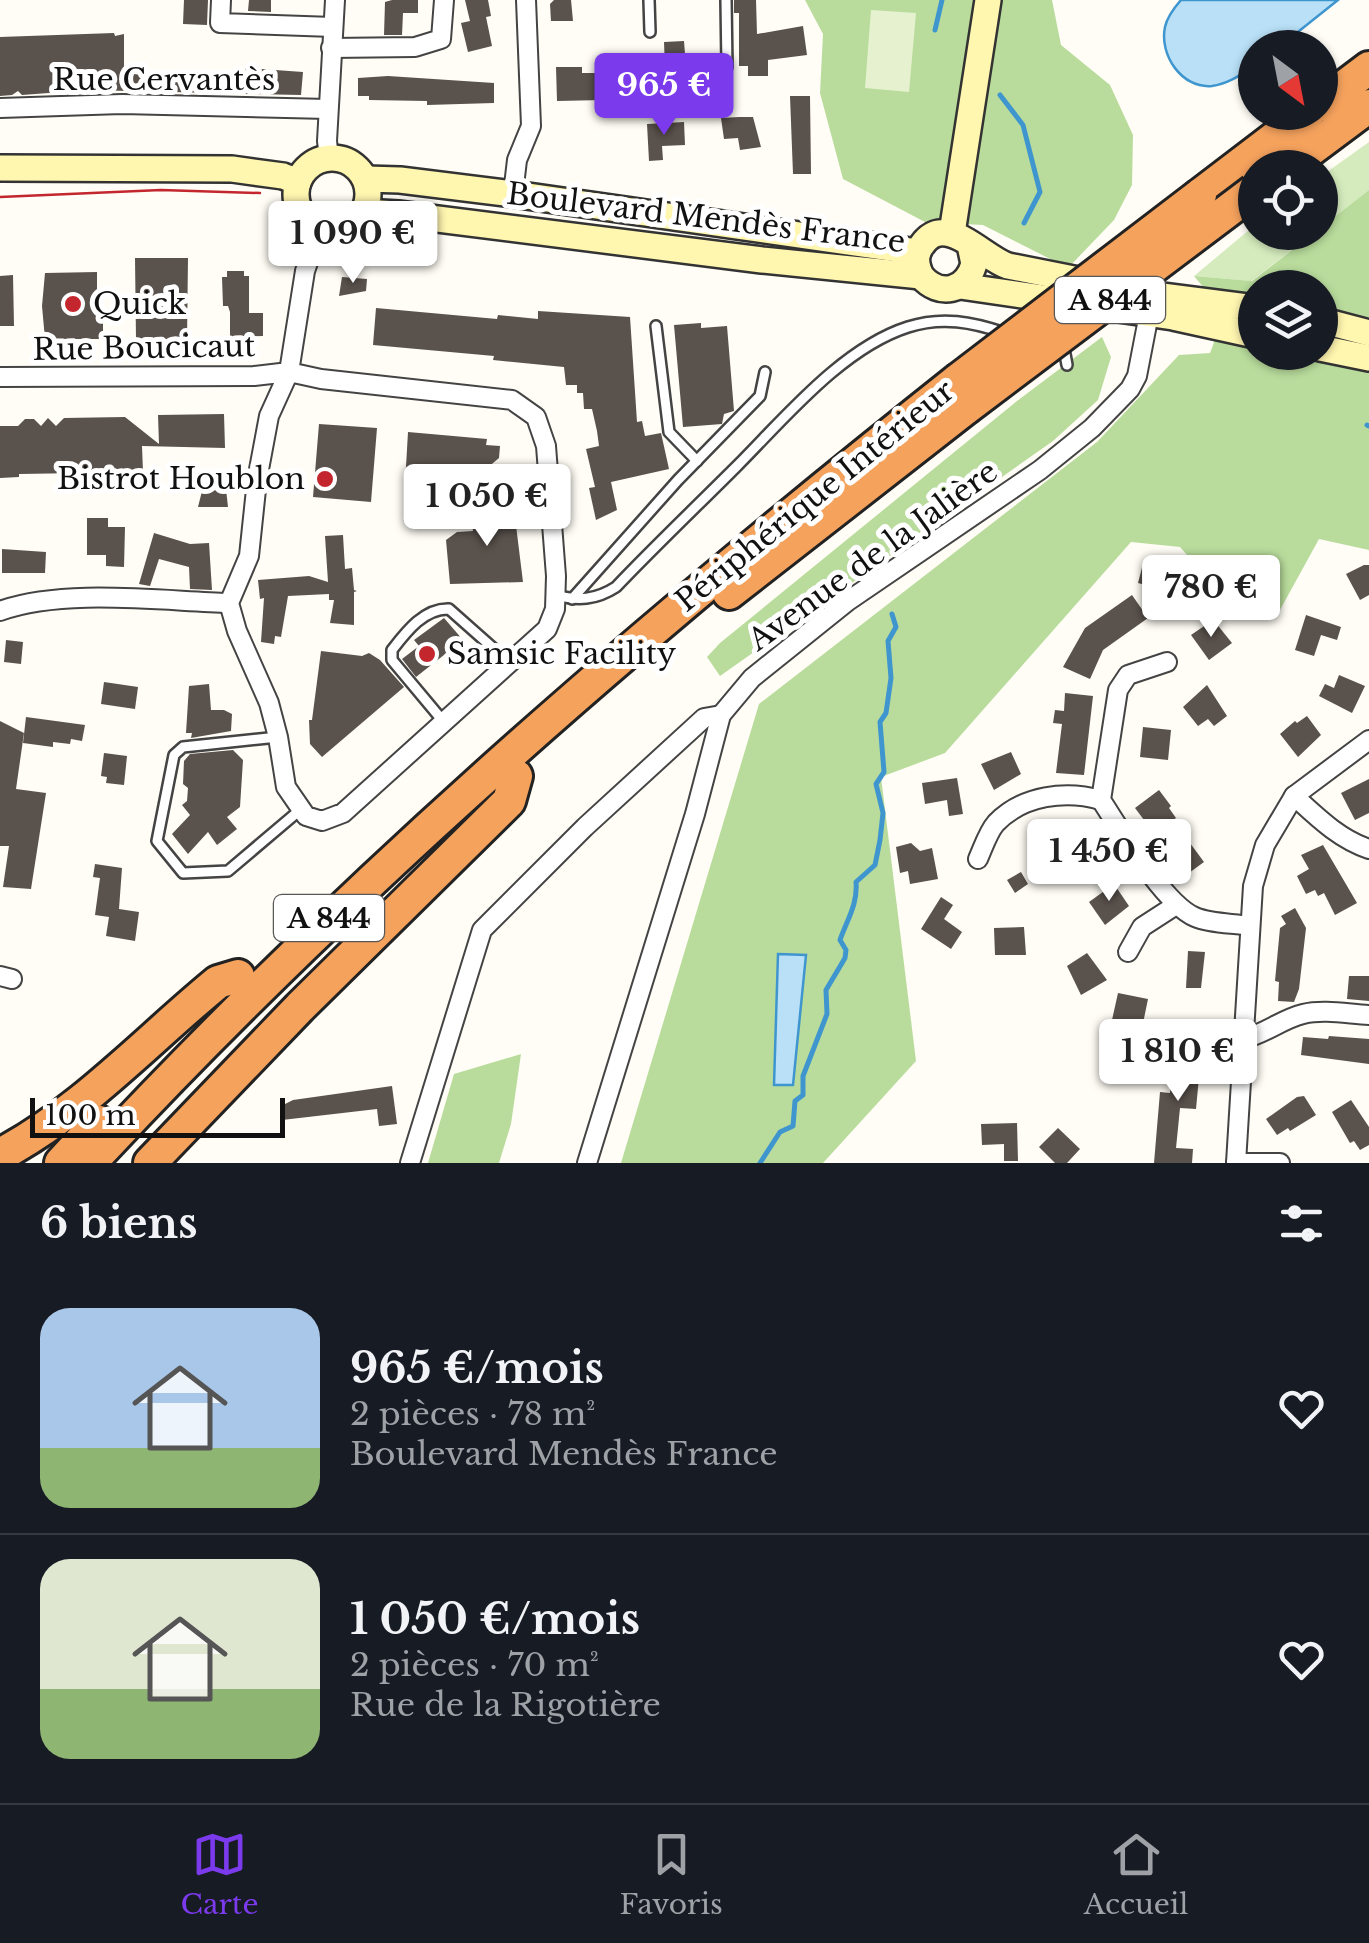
<!DOCTYPE html>
<html lang="fr">
<meta charset="utf-8">
<style>
:root{--surface:#171b24;--page:#242831;--text:#f1f3f6;--muted:#9ea1a6;--line:#363941;--accent:#7c3aed}
body{margin:0;font-family:"Libre Baskerville",serif;background:var(--page);color:var(--text);height:100vh;display:flex;flex-direction:column;font-size:38px;white-space:nowrap}
*{box-sizing:border-box;margin:0}
p{font-size:32px;color:var(--muted)}
.icon{flex:none;width:55px;height:55px;fill:none;stroke:currentColor;stroke-width:2;stroke-linecap:round;stroke-linejoin:round}
.map{position:relative;height:1163px;overflow:hidden}
.side{display:flex;flex-direction:column;background:var(--surface);flex:1}
.side>*{flex:none}
.needle{width:65px;rotate:148deg}
.fabs{position:absolute;left:1238px;top:30px;display:grid;gap:20px}
.fabs a{display:grid;place-items:center;width:100px;height:100px;border-radius:50%;background:var(--surface);box-shadow:0 2px 8px #0004;font-size:50px}
.scale{position:absolute;left:30px;bottom:25px;width:255px;box-sizing:border-box;padding-left:10px;border:5px solid #111;border-top:0;font-size:28px;line-height:35px;white-space:nowrap;color:#111;-webkit-text-stroke:8px #fff;paint-order:stroke}
.price{position:absolute;translate:-50% -85px;padding:0 22px;border-radius:10px;background:#fff;color:#222;font-size:32px;line-height:65px;filter:drop-shadow(0 2px 5px #0008)}
.price::after{content:'';position:absolute;left:50%;top:60px;width:30px;height:22px;margin-left:-15px;background:inherit;clip-path:polygon(0 0,100% 0,50% 100%)}
.price.selected{background:var(--accent);color:#fff}
ul{padding:0;list-style:none}
li{display:flex;align-items:center;gap:30px;height:250px;padding:0 40px}
li+li{border-top:2px solid var(--line)}
li span{display:grid;place-items:center;flex:none;width:280px;height:200px;border-radius:30px;color:#555}
li>.icon{margin-inline-start:auto}
span .icon{width:120px;height:120px;fill:#fffc;stroke-width:1}
li b{font-size:42px}
h2{display:flex;justify-content:space-between;align-items:center;height:120px;padding:0 40px;font-size:42px}
.menu{display:flex;justify-content:space-around;align-items:center;height:140px;border-top:2px solid var(--line);background:var(--surface);font-size:28px;color:var(--muted)}
.menu a{display:grid;justify-items:center;gap:5px}
.menu .selected{color:var(--accent)}
.map>svg:first-child{display:block}
.green{fill:#d5ebbd}
.forest{fill:#b9dc9c;fill-rule:evenodd}
.pitch{fill:#e6f2cf}
.water{fill:#b9e0f7;stroke:#3f96cf;stroke-width:2.5}
.lines{fill:none;stroke-linecap:round;stroke-linejoin:round}
.stream{stroke:#3f96cf;stroke-width:5}
.building{fill:#5a524d}
.lane-casing{stroke:#444;stroke-width:14}
.street-casing{stroke:#444;stroke-width:22}
.secondary-casing{stroke:#333;stroke-width:30}
.highway-casing{stroke:#222;stroke-width:38}
.lane{stroke:#fff;stroke-width:9}
.street{stroke:#fff;stroke-width:18}
.secondary{stroke:#fff6b0;stroke-width:25}
.highway{stroke:#f5a25d;stroke-width:32}
.tram{stroke:#c4262e;stroke-width:2.5}
.highway-bridge-casing{stroke:#222;stroke-width:38;stroke-linecap:butt}
.highway-bridge{stroke:#f5a25d;stroke-width:32}
.poi-dot{fill:#c4262e;stroke:#fff;stroke-width:4}
.labels{text-anchor:middle;stroke-width:10;stroke-linejoin:round;paint-order:stroke}
.shield{fill:#fff;stroke:#585858;stroke-width:2.5}
.shield-label{font-size:28px;font-weight:bold;fill:#111}
.street-label{font-size:30px;fill:#111;stroke:#fff}
.poi-label{font-size:30px;fill:#111;stroke:#fff;text-anchor:start}
</style>
<div class="map">
<svg width="1369" height="1163" viewBox="0 0 1369 1163">
<rect width="100%" height="100%" fill="#fffdf5"/>
<g class="green">
<path d="M1369,142V190L1320,228V177Z"/>
<path d="M1255,225V232L1314,233L1251,281L1194,276Z"/>
</g>
<g class="forest">
<path d="M805,0H1052L1061,45L1110,85L1133,135L1132,185L1114,220L1068,268L983,225L925,222L843,179L820,93L823,34Z"/>
<path d="M1369,190V550L1319,539L1275,619L1237,612L1180,547L1131,542L945,753L881,777L916,1061L823,1163H621L759,704L1097,442L1179,355L1210,353L1225,313L1194,276L1252,281L1314,233L1320,232V228ZM1255,288H1320V352H1255Z"/>
<path d="M1102,337L1111,357L1098,400L1053,441L720,676L707,657L720,643L1017,401Z"/>
<path d="M521,1054L511,1124L499,1163H428L454,1074Z"/>
</g>
<path class="pitch" d="M871,10L916,13L909,92L865,88Z"/>
<g class="water">
<path d="M1181,0H1338L1279,47L1255,48V66C1242,74 1228,84 1212,86C1182,89 1159,55 1165,27C1167,17 1174,8 1181,0Z"/>
<path d="M778,954L806,955L793,1085H774Z"/>
</g>
<g class="lines">
<g class="stream">
<path d="M935,30L942,0"/>
<path d="M1000,95L1023,125L1040,192L1024,223"/>
<path d="M1367,425L1369,426"/>
<path d="M760,1163L780,1132L793,1126L795,1101L803,1095V1076L827,1014L826,990L845,958L846,950L840,940C847,920 858,904 856,882L875,865L880,840L883,813L876,784L884,772L880,722L886,713L891,678L888,641L896,627L892,614"/>
</g>
</g>
<g class="building">
<path d="M184,0H208L207,25L183,24Z"/>
<path d="M249,0H271V12L248,11Z"/>
<path d="M392,0H418V13H403L402,35H384L385,2Z"/>
<path d="M465,0H488L491,16L486,17L492,46L468,52L461,23L470,21Z"/>
<path d="M554,0H571L573,21H551L550,4Z"/>
<path d="M734,0H756L757,34L803,26L807,55L768,60V76H748V66H739V13H734Z"/>
<path d="M114,33L115,36L124,34V73L221,83V73L245,74V68L303,72L301,95L88,90L22,95L18,91L12,95L0,96V37Z"/>
<path d="M684,41L685,54H690V68L665,69L664,42Z"/>
<path d="M556,67H582V73H602L603,100L557,101Z"/>
<path d="M388,76L494,83V103L427,105V101L369,100V96H358V78Z"/>
<path d="M790,96H810L811,174H793Z"/>
<path d="M739,117H753L761,147L740,150L738,138L724,139L721,118Z"/>
<path d="M684,122L685,145L662,146L663,160L649,161L647,124Z"/>
<path d="M135,258H188L187,339H136Z"/>
<path d="M227,271H244V276H249V313H263V336L230,337V312L228,306H223L222,277H227Z"/>
<path d="M97,272V295H103V339H45L42,306L45,273Z"/>
<path d="M13,275L14,326H0V276Z"/>
<path d="M342,277L367,279L366,291L339,296Z"/>
<path d="M376,308L497,319L498,315L538,319V311L630,317L637,422L642,421L645,436L661,433L669,469L611,482L617,510L596,520L589,488L595,487L586,449L599,446L597,431L592,409H584L583,393H577V385H566L564,367L493,360L494,356L373,345Z"/>
<path d="M701,323V328L727,326L734,411L724,414L722,424L683,427L674,325Z"/>
<path d="M224,414L225,448L142,446L143,472L19,474V477L0,478V426H18L25,419H34L41,426L48,418L56,426L64,418L125,417L159,444L158,415Z"/>
<path d="M319,424L377,428L371,502L313,497Z"/>
<path d="M408,432L487,439L486,445L500,446L499,458L437,510L405,484Z"/>
<path d="M226,489L228,507H198L202,491Z"/>
<path d="M512,493L523,582L450,584L446,540L457,532L473,531L472,520Z"/>
<path d="M87,518H108V527H125L124,567L106,566V555H87Z"/>
<path d="M154,533L190,544L209,543L212,590L190,589L189,567L159,559L150,586L139,584Z"/>
<path d="M343,535L345,569L352,568L354,590L357,591L354,592V625L330,623L334,600H329V594L288,596L281,637L275,636L274,644L261,642L264,598L260,599L258,580L309,576L328,582L325,536Z"/>
<path d="M2,549L46,552L45,573H2Z"/>
<path d="M1143,564L1187,574L1179,611L1164,607L1168,591L1138,583Z"/>
<path d="M1364,565H1369V595L1360,600L1346,574Z"/>
<path d="M1132,595L1148,618L1103,650L1090,679L1063,667L1085,628Z"/>
<path d="M1306,615L1341,627L1337,640L1321,635L1314,656L1295,650Z"/>
<path d="M444,618L463,640L416,677L402,659L419,646L414,640Z"/>
<path d="M1210,622H1215L1232,643L1209,660L1191,635Z"/>
<path d="M6,640L23,642L21,664L4,662Z"/>
<path d="M321,651L362,656L369,653L380,660L404,687L322,757L310,744L309,720H312Z"/>
<path d="M1339,675L1365,686L1352,713L1319,696L1325,684L1334,688Z"/>
<path d="M104,682L138,687L135,709L101,704Z"/>
<path d="M209,684L211,710H224L232,714L231,731L191,738L192,733H186L189,686Z"/>
<path d="M1207,685L1227,716L1214,726L1208,719L1198,726L1183,707Z"/>
<path d="M1065,693L1093,696L1084,775L1056,773L1062,724L1053,723L1055,710L1064,711Z"/>
<path d="M1307,716L1321,735L1298,757L1280,734L1295,721L1297,723Z"/>
<path d="M26,717L85,725L82,741L71,739L70,744L53,742V747L23,743Z"/>
<path d="M0,721L24,733L16,789L46,793L31,889L3,887L9,846H0Z"/>
<path d="M1143,727L1171,730L1168,760L1140,757Z"/>
<path d="M233,750L243,760L240,807L227,817L237,829L217,845L208,832L188,854L172,834L190,815L182,805L187,801L188,788L183,784L184,761L190,754Z"/>
<path d="M1011,752L1021,774L994,790L981,764Z"/>
<path d="M104,753L127,756L124,785L106,783L107,777L101,776Z"/>
<path d="M957,778L963,814L949,816L947,800L925,804L922,783Z"/>
<path d="M1369,779V813L1355,820L1341,793Z"/>
<path d="M1159,790L1171,806L1169,808L1176,818L1173,820L1204,862L1182,878L1163,854L1170,849L1150,822L1147,824L1135,808Z"/>
<path d="M1082,825L1100,848L1081,862L1064,838Z"/>
<path d="M911,843L920,851L932,848L938,879L910,884L908,871L900,873L896,847Z"/>
<path d="M1323,845L1357,903L1335,915L1324,893L1318,896L1315,890L1306,894L1297,876L1309,869L1301,855Z"/>
<path d="M95,864L122,868L119,909L139,912L135,941L106,936L109,917L95,915L100,878L93,877Z"/>
<path d="M1021,872L1028,884L1015,893L1007,880Z"/>
<path d="M1114,884L1129,906L1105,925L1089,902Z"/>
<path d="M941,897L953,905L944,919L962,932L951,949L921,929Z"/>
<path d="M1295,908L1306,928L1299,989L1294,1002L1278,1001L1279,982L1275,981L1280,928L1286,924L1281,916Z"/>
<path d="M1024,927L1026,955H995L994,928Z"/>
<path d="M1188,951L1205,952L1201,988H1186Z"/>
<path d="M1087,953L1107,980L1081,995L1067,966Z"/>
<path d="M1349,976H1369V1001L1347,999Z"/>
<path d="M1118,993L1148,999L1140,1038L1126,1034L1129,1023L1112,1020Z"/>
<path d="M1329,1036L1369,1039V1064L1301,1055L1303,1037L1328,1039Z"/>
<path d="M1174,1043L1202,1045L1196,1109L1180,1108L1176,1148L1193,1149L1192,1163H1154L1160,1092L1170,1093Z"/>
<path d="M392,1086L397,1124L379,1126L377,1109L282,1120L281,1106L293,1100Z"/>
<path d="M1304,1096L1316,1115L1290,1131L1288,1128L1277,1135L1266,1119L1297,1097Z"/>
<path d="M1351,1100L1369,1127V1145L1360,1150L1354,1141L1350,1143L1332,1112Z"/>
<path d="M1017,1123L1018,1161H1004V1144L982,1145L981,1124Z"/>
<path d="M1058,1128L1080,1149L1067,1163H1055L1039,1147Z"/>
</g>
<g class="lines">
<g class="lane-casing">
<g id="lane">
<path d="M649,0L650,32"/>
<path d="M726,0L727,67"/>
<path d="M656,326L669,432L697,461"/>
<path d="M1058,351L1065,354L1067,365"/>
<path d="M555,595C578,601 596,600 616,587C655,546 696,507 736,467C784,419 842,348 908,327C942,316 972,322 1005,333"/>
<path d="M572,599L678,480L760,396L765,372"/>
<path d="M443,721L392,660V650C406,632 424,608 449,609L510,663"/>
<path d="M278,737L183,747L174,755L157,841L183,873L228,871L300,810"/>
</g>
</g>
<g class="street-casing">
<g id="street">
<path d="M221,0L220,23L333,27"/>
<path d="M331,48L415,47L441,39L444,0"/>
<path d="M0,108L122,104L328,109"/>
<path d="M329,158L327,141L335,0"/>
<path d="M513,194L517,160L531,126L526,0"/>
<path d="M0,377L254,376L289,372L321,379L512,400L536,417L546,446L556,576L555,609L547,629L343,813L322,821L306,816L286,787L278,737L269,703L237,631L229,603L249,556L257,480L269,416L289,372L305,271L320,228"/>
<path d="M0,611C63,588 161,601 229,603"/>
<path d="M1167,662L1128,675L1118,690L1101,800C1120,829 1164,904 1195,917C1211,924 1233,923 1250,926"/>
<path d="M1294,796C1317,817 1339,839 1369,849"/>
<path d="M978,859C983,848 988,832 996,823C1023,795 1066,790 1101,800"/>
<path d="M1128,952L1142,927L1176,905"/>
<path d="M0,976L12,979"/>
<path d="M1243,1039C1265,1034 1282,1019 1303,1014C1324,1009 1348,1014 1369,1015"/>
<path d="M410,1163L482,930L585,827L704,718L721,715"/>
<path d="M587,1163L695,814L721,715L752,678L848,601L1040,470L1092,428L1130,389L1137,376L1149,314"/>
<path d="M1236,1163L1253,886L1265,845L1294,796L1369,740"/>
<path d="M1236,1163H1280"/>
</g>
</g>
<g class="secondary-casing">
<g id="secondary">
<circle cx="332" cy="194" r="36"/>
<path d="M0,168L232,169L283,176L298,182"/>
<path d="M366,179L400,180L513,194L918,252"/>
<path d="M364,212L398,214L762,260L921,276"/>
<path d="M952,233L988,0"/>
<path d="M970,245L974,264C966,291 940,298 921,276C916,265 914,255 922,245C945,211 983,258 1008,266L1154,295L1255,308"/>
<path d="M960,286L1173,317L1255,335"/>
<path d="M1320,320L1369,333"/>
<path d="M1320,348L1369,358"/>
</g>
</g>
<g class="highway-casing">
<g id="highway">
<path d="M1320,105L1369,68"/>
<path d="M1286,168L1369,106"/>
<path d="M1200,195L1309,112"/>
<path d="M729,593L966,408"/>
<path d="M0,1155C83,1111 146,1041 218,982L238,976"/>
<path d="M61,1163L99,1122"/>
<path d="M90,1163C357,876 652,623 958,380"/>
<path d="M150,1163L300,1007L509,801L516,776"/>
</g>
</g>
<use href="#lane" class="lane"/>
<use href="#street" class="street"/>
<use href="#secondary" class="secondary"/>
<use href="#highway" class="highway"/>
<path class="tram" d="M0,197L161,190L260,193"/>
<g class="highway-bridge-casing">
<g id="highway-bridge">
<path d="M958,380L1200,195"/>
<path d="M966,408L1254,191"/>
</g>
</g>
<use href="#highway-bridge" class="highway-bridge"/>
</g>
<g class="poi-dot">
<circle cx="73" cy="304" r="10"/>
<circle cx="325" cy="479" r="10"/>
<circle cx="427" cy="654" r="10"/>
</g>
<g class="labels">
<g class="shield">
<rect x="1055" y="277" width="110" height="46" rx="8"/>
<rect x="274" y="895" width="110" height="46" rx="8"/>
</g>
<g class="shield-label">
<text x="1110" y="310">A 844</text>
<text x="329" y="928">A 844</text>
</g>
<g class="street-label">
<text x="164" y="90">Rue Cervantès</text>
<text transform="translate(706 218) rotate(7)" y="10">Boulevard Mendès France</text>
<text transform="translate(144 348) rotate(-1)" y="10">Rue Boucicaut</text>
<text transform="translate(815 496) rotate(-39)" y="10">Périphérique Intérieur</text>
<text transform="translate(873 556) rotate(-36)" y="10">Avenue de la Jalière</text>
</g>
<g class="poi-label">
<text x="93" y="314">Quick</text>
<text x="305" y="489" text-anchor="end">Bistrot Houblon</text>
<text x="447" y="664">Samsic Facility</text>
</g>
</g>
</svg>
<div class="fabs">
<a><svg class="needle" viewBox="-14 -14 28 28"><path d="M0-13l5 13h-10z" fill="#e53935"/><path d="M0 13l5-13h-10z" fill="#9ea1a6"/></svg></a>
<a><svg class="icon" aria-label="locate" viewBox="0 0 24 24"><circle cx="12" cy="12" r="6"/><path d="M12 2v4M12 18v4M2 12h4M18 12h4"/></svg></a>
<a><svg class="icon" aria-label="layers" viewBox="0 0 24 24"><path d="M12 4l9 5-9 5-9-5zM3 14l9 5 9-5"/></svg></a>
</div>
<div class="scale">100 m</div>
<b class="price selected" style="left:664px;top:138px">965 €</b>
<b class="price" style="left:353px;top:286px">1 090 €</b>
<b class="price" style="left:487px;top:549px">1 050 €</b>
<b class="price" style="left:1211px;top:640px">780 €</b>
<b class="price" style="left:1109px;top:904px">1 450 €</b>
<b class="price" style="left:1178px;top:1104px">1 810 €</b>
</div>
<section class="side">
<h2>6 biens<svg class="icon" aria-label="filters" viewBox="0 0 24 24"><path d="M4 7h16M4 17h16"/><circle cx="9" cy="7" r="2"/><circle cx="15" cy="17" r="2"/></svg></h2>
<ul>
<li><span style="background:linear-gradient(#a9c7e8 70%,#8fb573 0)"><svg class="icon" aria-label="home" viewBox="0 0 24 24"><path d="M3 11l9-7 9 7M6 9v11h12V9"/></svg></span><div><b>965 €/mois</b><p>2 pièces · 78 m²</p><p>Boulevard Mendès France</p></div><svg class="icon" aria-label="heart" viewBox="0 0 24 24"><path d="M12 20l-8-8c-3-5 5-10 8-4 3-6 11-1 8 4z"/></svg></li>
<li><span style="background:linear-gradient(#dfe7d0 65%,#8fb573 0)"><svg class="icon" aria-label="home" viewBox="0 0 24 24"><path d="M3 11l9-7 9 7M6 9v11h12V9"/></svg></span><div><b>1 050 €/mois</b><p>2 pièces · 70 m²</p><p>Rue de la Rigotière</p></div><svg class="icon" aria-label="heart" viewBox="0 0 24 24"><path d="M12 20l-8-8c-3-5 5-10 8-4 3-6 11-1 8 4z"/></svg></li>
</ul>
</section>
<nav class="menu">
<a class="selected"><svg class="icon" aria-label="map" viewBox="0 0 24 24"><path d="M3 6l6-2 6 2 6-2v14l-6 2-6-2-6 2zM9 4v14M15 6v14"/></svg>Carte</a>
<a><svg class="icon" aria-label="saved" viewBox="0 0 24 24"><path d="M7 4h10v16l-5-4-5 4z"/></svg>Favoris</a>
<a><svg class="icon" aria-label="home" viewBox="0 0 24 24"><path d="M3 11l9-7 9 7M6 9v11h12V9"/></svg>Accueil</a>
</nav>
